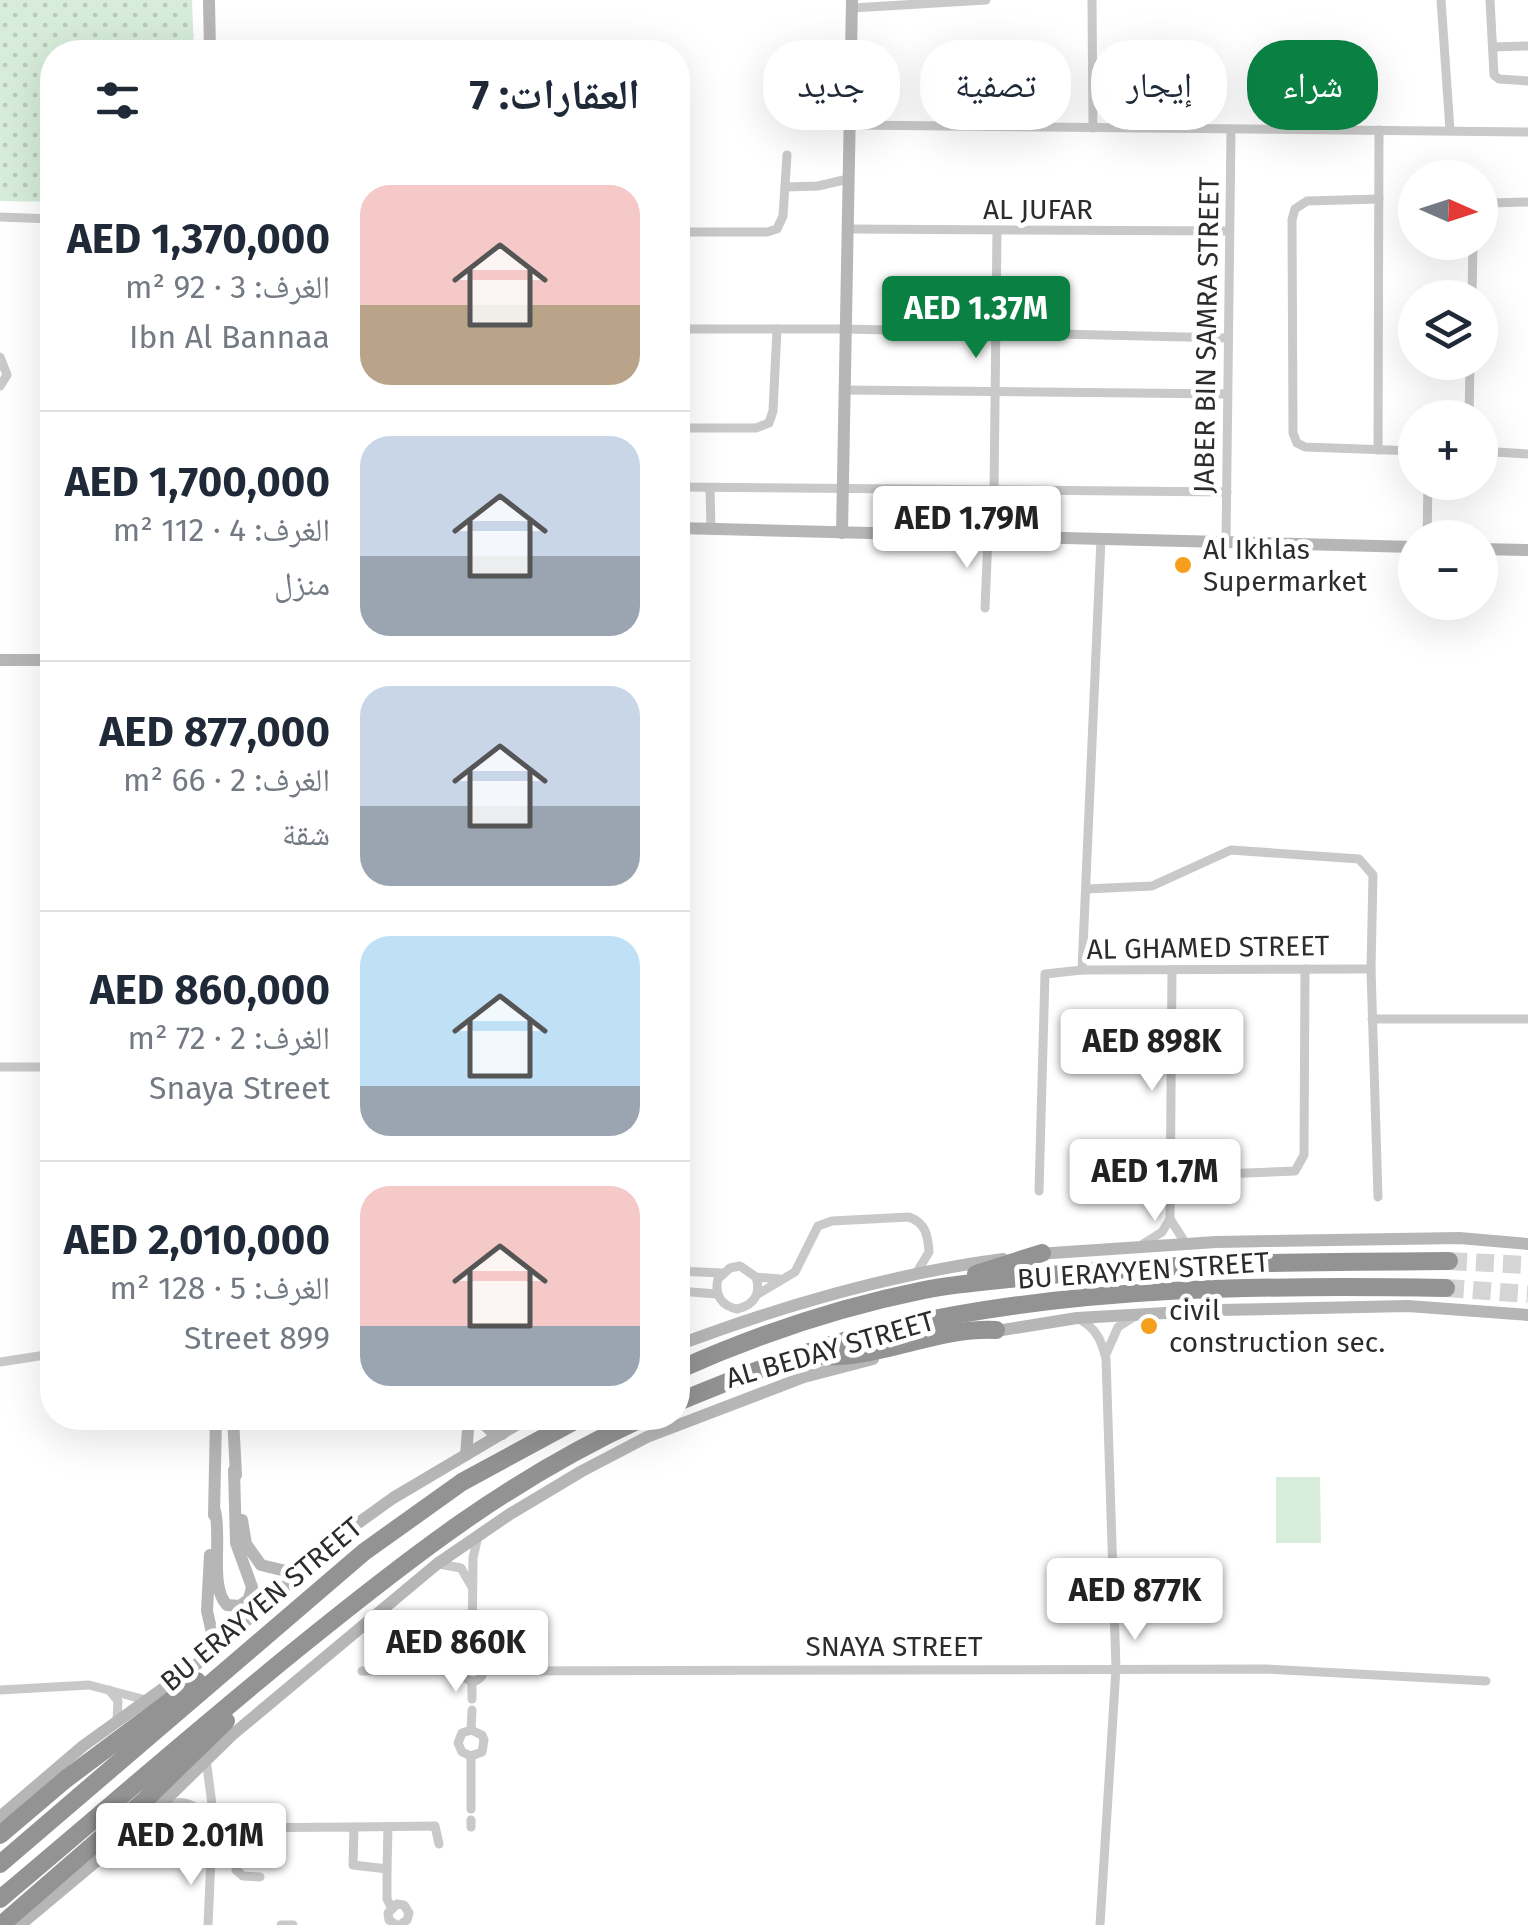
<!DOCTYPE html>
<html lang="ar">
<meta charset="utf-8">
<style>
:root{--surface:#fff;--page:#f6f6f7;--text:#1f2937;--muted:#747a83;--line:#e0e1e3;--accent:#0b8043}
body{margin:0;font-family:"Fira Sans","Noto Naskh Arabic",sans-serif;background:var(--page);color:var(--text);direction:rtl;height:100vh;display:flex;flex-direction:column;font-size:38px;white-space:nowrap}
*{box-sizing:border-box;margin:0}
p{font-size:32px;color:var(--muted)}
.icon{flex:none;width:55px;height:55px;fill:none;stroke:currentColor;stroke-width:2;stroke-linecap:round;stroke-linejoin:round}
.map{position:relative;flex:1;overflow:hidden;direction:ltr}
.details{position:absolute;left:40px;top:40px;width:650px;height:1390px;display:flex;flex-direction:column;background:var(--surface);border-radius:40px;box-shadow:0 10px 40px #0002;direction:rtl}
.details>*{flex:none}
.top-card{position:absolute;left:720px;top:40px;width:658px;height:90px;direction:rtl;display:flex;gap:20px}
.needle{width:65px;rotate:93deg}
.fabs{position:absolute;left:1398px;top:160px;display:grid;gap:20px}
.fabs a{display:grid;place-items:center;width:100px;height:100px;border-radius:50%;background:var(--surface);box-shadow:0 10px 40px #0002;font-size:50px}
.price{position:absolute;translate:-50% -85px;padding:0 22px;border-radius:10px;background:#fff;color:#222;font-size:32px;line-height:65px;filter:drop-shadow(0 2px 5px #0008)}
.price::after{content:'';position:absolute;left:50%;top:60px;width:30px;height:22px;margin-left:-15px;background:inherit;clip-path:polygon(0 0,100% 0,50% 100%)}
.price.active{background:var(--accent);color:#fff}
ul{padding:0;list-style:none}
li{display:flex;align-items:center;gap:30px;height:250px;padding:0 50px}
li+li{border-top:2px solid var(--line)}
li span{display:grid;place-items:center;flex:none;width:280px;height:200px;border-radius:30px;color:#555}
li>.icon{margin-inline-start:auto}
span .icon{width:120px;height:120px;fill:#fffc;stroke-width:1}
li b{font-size:42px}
h2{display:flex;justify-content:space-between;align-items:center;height:120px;padding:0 50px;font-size:42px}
.pill{padding:0 35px;border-radius:40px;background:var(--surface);box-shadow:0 10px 40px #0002;font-size:35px;line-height:90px}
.pill.active{background:var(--accent);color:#fff}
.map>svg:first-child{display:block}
.grass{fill:url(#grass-dots)}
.green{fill:#d7ecda}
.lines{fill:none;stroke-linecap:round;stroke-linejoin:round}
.highway-tunnel{stroke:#d5d5d5;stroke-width:18;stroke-dasharray:18 9;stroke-linecap:butt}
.street{stroke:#c9c9c9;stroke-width:9}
.secondary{stroke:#b6b6b6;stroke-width:12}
.highway{stroke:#939393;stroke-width:18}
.poi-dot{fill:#f59f1c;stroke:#fff;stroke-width:4}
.labels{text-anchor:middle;stroke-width:10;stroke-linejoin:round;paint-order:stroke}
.street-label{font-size:28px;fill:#2c2c2c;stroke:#fff}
.poi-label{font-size:28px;fill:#2c2c2c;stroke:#fff;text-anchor:start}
</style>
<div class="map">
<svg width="1528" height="1925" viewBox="0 0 1528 1925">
<defs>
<pattern id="grass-dots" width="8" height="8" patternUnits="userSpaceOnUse" patternTransform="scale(2.5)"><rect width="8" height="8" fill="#d7ecda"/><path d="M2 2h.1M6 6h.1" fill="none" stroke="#b9cbbb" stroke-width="1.8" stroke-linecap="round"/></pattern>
</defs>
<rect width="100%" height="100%" fill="#fff"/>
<path class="grass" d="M0,0H192L194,52H52V202L0,201Z"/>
<path class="green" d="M1276,1477H1320L1321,1543H1276Z"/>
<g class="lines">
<g class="highway-tunnel">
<path d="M1449,1261L1528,1265"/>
<path d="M1446,1288L1528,1294"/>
</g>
<g class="street">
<path d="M1092,0L1093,128"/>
<path d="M1441,0L1450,130"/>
<path d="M1490,0L1494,75L1499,79L1528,81"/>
<path d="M852,8L986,0"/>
<path d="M1493,47L1528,46"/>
<path d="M849,125L1528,132"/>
<path d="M785,187L818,186L848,179"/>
<path d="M1379,199L1307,201L1295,209L1292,220L1293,433L1297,443L1305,447L1415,451"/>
<path d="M1480,209L1490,203L1528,202"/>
<path d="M0,217L52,219"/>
<path d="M848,229L1228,231"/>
<path d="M678,232H767L777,229L783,216L787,155"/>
<path d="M1472,298L1473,242"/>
<path d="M678,329H845L1227,338"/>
<path d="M0,357L7,375L0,386"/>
<path d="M844,390L1227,394"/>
<path d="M1469,418L1470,362"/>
<path d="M678,428H756L769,423L773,411L777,329"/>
<path d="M1378,450L1379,130"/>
<path d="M1480,451L1528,454"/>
<path d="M678,487L1227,492"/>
<path d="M710,488L711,530"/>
<path d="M994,491L997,231"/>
<path d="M1427,538L1428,482"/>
<path d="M1226,543L1231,129"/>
<path d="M985,608L988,536"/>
<path d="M1086,889L1152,886L1231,850L1359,859L1373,875L1371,969L1378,1197"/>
<path d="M1082,970L1101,539"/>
<path d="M1172,970L1170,1219L1186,1244"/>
<path d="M1372,1019H1528"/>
<path d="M0,1067H52"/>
<path d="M50,1067L52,818"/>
<path d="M1171,1176L1295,1171L1304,1155L1305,969"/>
<path d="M1039,1191L1045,974L1082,970L1371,969"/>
<path d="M1143,1244L1162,1232L1170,1219"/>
<path d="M678,1271L722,1273"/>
<path d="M756,1277C761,1293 755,1305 737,1309C722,1306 714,1295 718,1279L730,1268L740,1266L756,1277L780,1279"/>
<path d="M678,1291L717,1294"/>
<path d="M758,1294L795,1272L818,1226L832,1221L909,1217C926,1223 928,1236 929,1252L917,1272"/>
<path d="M1079,1319C1096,1328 1102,1341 1106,1359L1116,1668L1100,1925"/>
<path d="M1107,1352L1118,1327L1137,1315"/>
<path d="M0,1362L52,1354"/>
<path d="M439,1564L461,1568L472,1587"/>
<circle cx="473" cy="1671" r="10"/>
<path d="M472,1661L473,1558L478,1536"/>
<path d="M362,1671H463"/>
<path d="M483,1671L1265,1669L1486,1681"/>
<path d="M472,1681V1699"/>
<path d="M0,1690L89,1685L146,1700"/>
<path d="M109,1690L118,1701L117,1720"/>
<path d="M471,1730L472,1710"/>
<path d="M471,1756V1809"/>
<path d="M471,1756L482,1752L484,1740L482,1735L471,1730"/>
<path d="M471,1756L462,1752L458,1743L462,1733L471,1730"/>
<path d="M206,1759L213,1812L208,1925"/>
<path d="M163,1808C185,1795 204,1807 208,1832"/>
<path d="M354,1827L435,1826L439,1844"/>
<path d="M471,1827V1820"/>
<path d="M387,1869L388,1827"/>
<path d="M260,1877L243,1876L236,1870V1832L239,1828L354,1827L353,1865L387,1869V1899L391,1907"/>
<path d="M281,1925H293"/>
<path d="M396,1925L389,1920L388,1913L397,1904L404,1905L409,1913L407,1920L400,1925"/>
</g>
<g class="secondary">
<path d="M209,0L210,52"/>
<path d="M678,528L1415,547"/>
<path d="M842,533L852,0"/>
<path d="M1480,549L1528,550"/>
<path d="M0,660H52"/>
<path d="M1037,1254L1216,1242L1459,1238L1528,1244"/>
<path d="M990,1332L1077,1318L1219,1310L1408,1306L1528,1315"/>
<path d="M678,1345C784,1305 890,1274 1003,1259"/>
<path d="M233,1418L236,1475"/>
<path d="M478,1418L491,1431L502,1434"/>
<path d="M466,1455L469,1418"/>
<path d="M215,1511C222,1537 209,1587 227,1605L240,1606L249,1599L252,1587L236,1543L234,1470"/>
<path d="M214,1515L216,1418"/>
<path d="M242,1520L246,1544L261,1565L286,1571L303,1566"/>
<path d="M210,1555L207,1611L215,1646"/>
<path d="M0,1817L83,1746L197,1664L354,1526L393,1498L528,1418"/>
<path d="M20,1925L141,1824L232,1735L437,1564L510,1514L582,1471L647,1437L804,1377L873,1359"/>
</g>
<g class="highway">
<path d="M976,1274L1042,1253"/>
<path d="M819,1356C879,1360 936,1327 996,1330"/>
<path d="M678,1370C756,1335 840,1307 924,1290C959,1283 995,1281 1030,1277C1170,1262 1309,1262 1449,1261"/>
<path d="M678,1402C750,1372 825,1343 901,1326C1080,1286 1264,1285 1446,1288"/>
<path d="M0,1835L66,1779L197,1681"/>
<path d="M0,1864L364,1552L462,1482L580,1418"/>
<path d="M0,1899C99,1816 196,1731 297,1649C408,1559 511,1478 643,1418"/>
<path d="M1,1925L145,1800L226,1721"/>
</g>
</g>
<g class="poi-dot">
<circle cx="1183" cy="565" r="10"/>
<circle cx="1149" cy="1326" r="10"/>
</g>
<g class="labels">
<g class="street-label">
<text x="1038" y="219">AL JUFAR</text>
<text transform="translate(1206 335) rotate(-89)" y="10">JABER BIN SAMRA STREET</text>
<text transform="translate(1208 947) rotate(-1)" y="10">AL GHAMED STREET</text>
<text transform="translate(1143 1270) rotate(-4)" y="10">BU ERAYYEN STREET</text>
<text transform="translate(830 1349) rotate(-16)" y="10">AL BEDAY STREET</text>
<text transform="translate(261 1604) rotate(-40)" y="10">BU ERAYYEN STREET</text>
<text x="894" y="1656">SNAYA STREET</text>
</g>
<g class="poi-label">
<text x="1203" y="559">Al Ikhlas<tspan x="1203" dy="32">Supermarket</tspan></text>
<text x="1169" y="1320">civil<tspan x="1169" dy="32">construction sec.</tspan></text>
</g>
</g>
</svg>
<div class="fabs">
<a><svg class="needle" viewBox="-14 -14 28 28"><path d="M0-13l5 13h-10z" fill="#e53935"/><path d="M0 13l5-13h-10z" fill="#747a83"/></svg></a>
<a><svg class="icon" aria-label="layers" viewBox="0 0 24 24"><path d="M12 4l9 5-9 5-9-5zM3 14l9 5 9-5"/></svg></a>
<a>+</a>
<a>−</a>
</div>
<b class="price active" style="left:976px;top:361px">AED 1.37M</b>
<b class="price" style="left:967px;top:571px">AED 1.79M</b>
<b class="price" style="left:1152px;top:1094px">AED 898K</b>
<b class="price" style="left:1155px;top:1224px">AED 1.7M</b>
<b class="price" style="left:1135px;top:1643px">AED 877K</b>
<b class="price" style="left:456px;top:1695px">AED 860K</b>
<b class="price" style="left:191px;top:1888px">AED 2.01M</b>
<div class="top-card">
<a class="pill active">شراء</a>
<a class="pill">إيجار</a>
<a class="pill">تصفية</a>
<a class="pill">جديد</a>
</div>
<section class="details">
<h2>العقارات: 7<svg class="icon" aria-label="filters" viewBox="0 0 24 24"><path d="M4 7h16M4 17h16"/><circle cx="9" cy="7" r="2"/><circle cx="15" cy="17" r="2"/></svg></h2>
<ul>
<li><span style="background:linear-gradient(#f6c9c9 60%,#b9a48a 0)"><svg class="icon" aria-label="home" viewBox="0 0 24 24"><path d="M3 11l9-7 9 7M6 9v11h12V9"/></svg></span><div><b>AED 1,370,000</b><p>الغرف: 3 · 92 m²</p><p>Ibn Al Bannaa</p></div></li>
<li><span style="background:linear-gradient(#c9d6e8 60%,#9aa5b1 0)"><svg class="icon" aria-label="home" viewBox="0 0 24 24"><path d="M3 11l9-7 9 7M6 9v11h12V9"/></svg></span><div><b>AED 1,700,000</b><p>الغرف: 4 · 112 m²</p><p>منزل</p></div></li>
<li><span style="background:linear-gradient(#c9d6e8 60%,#9aa5b1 0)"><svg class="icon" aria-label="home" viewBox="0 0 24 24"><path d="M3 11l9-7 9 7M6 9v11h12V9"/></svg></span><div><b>AED 877,000</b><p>الغرف: 2 · 66 m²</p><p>شقة</p></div></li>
<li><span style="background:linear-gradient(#bfe0f5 75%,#9aa5b1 0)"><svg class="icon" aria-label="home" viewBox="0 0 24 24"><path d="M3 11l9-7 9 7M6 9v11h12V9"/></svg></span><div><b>AED 860,000</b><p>الغرف: 2 · 72 m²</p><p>Snaya Street</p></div></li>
<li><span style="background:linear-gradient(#f6c9c9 70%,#9aa5b1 0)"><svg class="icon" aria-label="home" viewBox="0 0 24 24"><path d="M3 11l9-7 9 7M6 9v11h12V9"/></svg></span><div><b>AED 2,010,000</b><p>الغرف: 5 · 128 m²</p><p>Street 899</p></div></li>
</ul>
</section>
</div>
